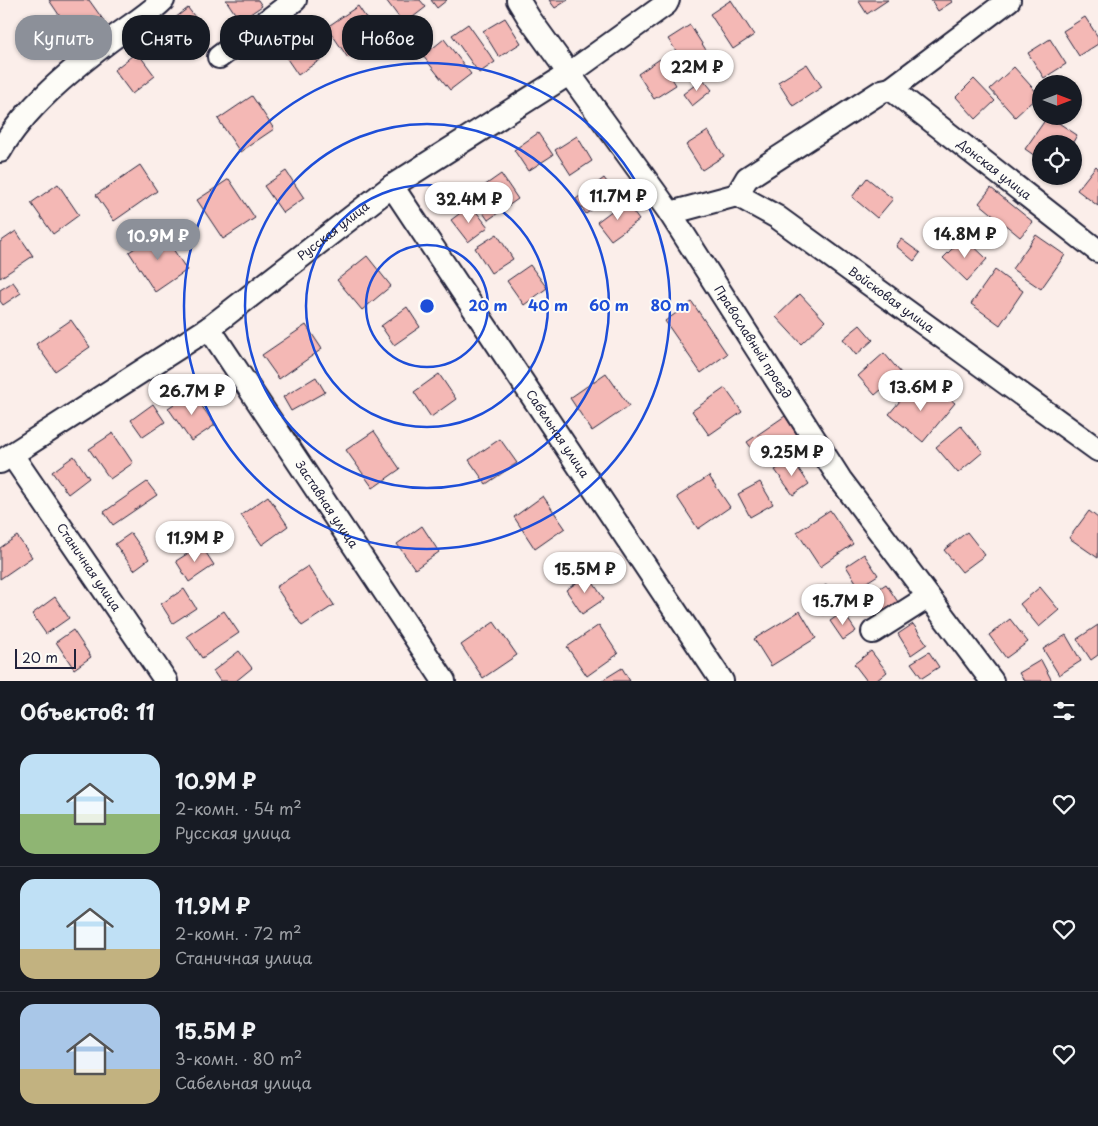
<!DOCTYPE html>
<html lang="ru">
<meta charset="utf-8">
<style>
:root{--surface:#171b24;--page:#20242c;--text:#f1f3f6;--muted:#9ea1a6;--line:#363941;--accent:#8c9099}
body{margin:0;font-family:"Playpen Sans",sans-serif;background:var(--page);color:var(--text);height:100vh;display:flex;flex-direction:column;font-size:19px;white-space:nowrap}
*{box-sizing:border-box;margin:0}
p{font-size:16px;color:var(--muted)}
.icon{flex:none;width:28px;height:28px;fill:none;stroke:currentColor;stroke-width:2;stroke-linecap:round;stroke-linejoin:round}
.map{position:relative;height:681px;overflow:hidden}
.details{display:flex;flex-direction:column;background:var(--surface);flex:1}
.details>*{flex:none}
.banner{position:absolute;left:15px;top:15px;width:500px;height:45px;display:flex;gap:10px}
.needle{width:32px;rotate:90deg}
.tools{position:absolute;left:1032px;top:75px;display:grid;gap:10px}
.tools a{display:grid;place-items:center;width:50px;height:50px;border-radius:50%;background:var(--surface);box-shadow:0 1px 4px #0004;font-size:25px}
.scale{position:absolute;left:15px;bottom:12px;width:61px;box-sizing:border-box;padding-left:5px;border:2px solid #22223b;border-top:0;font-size:14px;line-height:18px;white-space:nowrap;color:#22223b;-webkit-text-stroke:4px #fdfcf7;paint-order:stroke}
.price{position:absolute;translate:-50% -42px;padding:0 11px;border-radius:18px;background:#fff;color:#222;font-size:16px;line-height:32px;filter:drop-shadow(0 1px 2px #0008)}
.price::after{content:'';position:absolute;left:50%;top:30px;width:15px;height:11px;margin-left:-8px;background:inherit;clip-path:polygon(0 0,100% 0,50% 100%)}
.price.active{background:var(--accent);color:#fff}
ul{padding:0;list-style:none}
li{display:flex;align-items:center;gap:15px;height:125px;padding:0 20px}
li+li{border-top:1px solid var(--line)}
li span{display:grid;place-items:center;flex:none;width:140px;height:100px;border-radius:15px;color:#555}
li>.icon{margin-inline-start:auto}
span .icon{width:60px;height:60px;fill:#fffc;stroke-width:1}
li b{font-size:21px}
h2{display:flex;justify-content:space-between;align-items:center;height:60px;padding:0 20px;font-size:21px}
.pill{padding:0 18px;border-radius:20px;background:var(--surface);box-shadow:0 1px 4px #0004;font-size:18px;line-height:45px}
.pill.active{background:var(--accent);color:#fff}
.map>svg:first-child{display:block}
.building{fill:#f4b8b5;stroke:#22223b}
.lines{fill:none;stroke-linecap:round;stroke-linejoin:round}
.minor-casing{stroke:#22223b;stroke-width:26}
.minor{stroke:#fdfcf7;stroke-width:22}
.ring{fill:none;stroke:#1d4ed8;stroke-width:2.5}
.labels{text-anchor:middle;stroke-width:4;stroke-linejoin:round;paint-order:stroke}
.street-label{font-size:12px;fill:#22223b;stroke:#fdfcf7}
.centre{fill:#1d4ed8;stroke:#fdfcf7;stroke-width:2.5}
.ring-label{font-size:15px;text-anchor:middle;font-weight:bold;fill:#1d4ed8;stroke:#fdfcf7;stroke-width:4;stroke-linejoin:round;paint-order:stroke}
</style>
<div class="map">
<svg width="1098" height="681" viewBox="0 0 1098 681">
<rect width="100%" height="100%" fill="#fbeeea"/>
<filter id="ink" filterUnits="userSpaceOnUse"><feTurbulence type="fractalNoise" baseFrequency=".02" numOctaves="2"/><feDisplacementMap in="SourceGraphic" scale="10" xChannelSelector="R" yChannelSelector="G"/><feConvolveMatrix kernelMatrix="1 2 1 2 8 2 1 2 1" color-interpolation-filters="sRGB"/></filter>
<g filter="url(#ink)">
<g class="building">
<path d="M49,0H89L104,21L76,40Z"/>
<path d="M226,0H258L262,6L240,21Z"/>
<path d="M386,0H420L426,7L404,24Z"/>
<path d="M431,0H447L437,8Z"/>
<path d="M549,0H568L555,8Z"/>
<path d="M731,0L754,35L733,49L710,14Z"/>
<path d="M858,0H888L867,14Z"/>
<path d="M931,0H951L952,2L938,11Z"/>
<path d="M358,6L379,37L348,58L327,27Z"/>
<path d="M188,8L208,34L181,54L162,28Z"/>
<path d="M1085,17L1098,37V44L1079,56L1063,31Z"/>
<path d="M505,18L521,43L499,57L483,31Z"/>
<path d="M468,24L495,62L479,73L452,35Z"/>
<path d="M690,25L706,50L685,64L668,39Z"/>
<path d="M306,32L323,58L298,75L281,50Z"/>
<path d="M444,39L471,74L450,90L423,56Z"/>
<path d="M1050,39L1066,64L1044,78L1028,53Z"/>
<path d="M137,52L155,76L132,94L114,70Z"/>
<path d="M660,59L676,85L654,99L638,74Z"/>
<path d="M807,64L822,87L793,106L778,82Z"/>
<path d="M1014,67L1039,95L1015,117L990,89Z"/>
<path d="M703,79L712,90L692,106L683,94Z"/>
<path d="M974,79L995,101L976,119L956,97Z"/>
<path d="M252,96L274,129L240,152L218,119Z"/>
<path d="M1048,116L1077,135L1072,144H1041V160L1025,149Z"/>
<path d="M708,131L724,156L702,170L686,145Z"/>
<path d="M538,133L553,155L528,171L514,150Z"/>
<path d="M577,136L592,161L571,175L555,150Z"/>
<path d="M140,165L157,191L114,221L96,195Z"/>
<path d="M1096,166L1098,168V206L1077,190Z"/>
<path d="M286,171L304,198L283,213L264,186Z"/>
<path d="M501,174L518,199L488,220L471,195Z"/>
<path d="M604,178L615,193L586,214L576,199Z"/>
<path d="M867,178L893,199L877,218L852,197Z"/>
<path d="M229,179L255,218L223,239L197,200Z"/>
<path d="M58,184L79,215L53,234L31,203Z"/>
<path d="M991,188L1033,222L1020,237L979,203Z"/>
<path d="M625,201L639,220L611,240L597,222Z"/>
<path d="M471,205L488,227L468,242L451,220Z"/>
<path d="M16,231L33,256L0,278V242Z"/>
<path d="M161,231L187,270L155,292L129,252Z"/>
<path d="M497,234L513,259L491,273L475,248Z"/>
<path d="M1036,235L1065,255L1041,289L1012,269Z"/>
<path d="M964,237L987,259L967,281L943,258Z"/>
<path d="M901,239L920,253L914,261L896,246Z"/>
<path d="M367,256L391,286L362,310L337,280Z"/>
<path d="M530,265L547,288L524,305L507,281Z"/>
<path d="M995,270L1023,291L1000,325L971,304Z"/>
<path d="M13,282L21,293L3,305L0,301V290Z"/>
<path d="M800,294L825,321L801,344L776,317Z"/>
<path d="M692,302L727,354L701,373L665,321Z"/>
<path d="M407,307L420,327L394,345L381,326Z"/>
<path d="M71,320L90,347L55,371L36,344Z"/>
<path d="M306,325L322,349L279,379L262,355Z"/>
<path d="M860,325L873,340L856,355L843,339Z"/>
<path d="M884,353L901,373L875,395L858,376Z"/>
<path d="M606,373L629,406L592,431L570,398Z"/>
<path d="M439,374L456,399L431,417L414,392Z"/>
<path d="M316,377L325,392L291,411L283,397Z"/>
<path d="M725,388L742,412L709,435L692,411Z"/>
<path d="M911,388L918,394L922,389L935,400L941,392L955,403L923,442L889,414Z"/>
<path d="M192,392L215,425L191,441L168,408Z"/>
<path d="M153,404L165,422L143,437L131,420Z"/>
<path d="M785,416L798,436L761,462L747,442Z"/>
<path d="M961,426L983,452L958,473L936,447Z"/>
<path d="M374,431L400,469L373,488L346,450Z"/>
<path d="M113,433L133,463L110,479L89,449Z"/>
<path d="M500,439L517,463L486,484L469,460Z"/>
<path d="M74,456L89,478L68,494L52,472Z"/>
<path d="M792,459L809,484L793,495L775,470Z"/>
<path d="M709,476L730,507L698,529L677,497Z"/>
<path d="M147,482L157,495L113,525L104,512Z"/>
<path d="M760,482L773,504L750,517L738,494Z"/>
<path d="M268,496L288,526L262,545L241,515Z"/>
<path d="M543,496L565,528L535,549L514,517Z"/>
<path d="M830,510L853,544L820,567L797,532Z"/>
<path d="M1089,511L1098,518V558L1069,538Z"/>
<path d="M422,526L439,552L415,569L397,544Z"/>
<path d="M967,532L985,555L962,572L944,550Z"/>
<path d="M131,533L149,559L134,570L115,544Z"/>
<path d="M17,536L32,557L0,579V548Z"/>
<path d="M201,545L214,565L189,582L176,561Z"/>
<path d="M864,554L878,575L859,587L846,566Z"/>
<path d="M308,566L334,605L302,626L276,587Z"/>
<path d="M588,575L604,599L582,614L566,590Z"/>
<path d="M886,584L898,602L882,612L871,594Z"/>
<path d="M826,585L839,604L823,615L810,596Z"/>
<path d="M1040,587L1059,610L1039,627L1020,604Z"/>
<path d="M184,589L196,608L173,623L161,604Z"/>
<path d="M55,597L69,618L46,634L32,614Z"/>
<path d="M224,611L239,633L202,658L187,636Z"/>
<path d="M800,611L816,638L771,666L754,639Z"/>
<path d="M843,612L856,631L843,640L830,621Z"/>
<path d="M1010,619L1028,642L1006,658L989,635Z"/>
<path d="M494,622L517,655L483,678L461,645Z"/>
<path d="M913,624L927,644L911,655L898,634Z"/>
<path d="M599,625L618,654L587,676L567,647Z"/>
<path d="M1098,625V655L1091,660L1077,639Z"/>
<path d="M73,630L91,657L74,669L56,642Z"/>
<path d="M1066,635L1081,661L1059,675L1043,649Z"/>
<path d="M239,651L252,668L236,681H220L213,671Z"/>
<path d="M871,651L887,672L876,681H867L854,664Z"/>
<path d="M929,652L939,667L922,678L911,663Z"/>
<path d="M1041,660L1052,681H1024L1019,673Z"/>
<path d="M622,668L630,681H601Z"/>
</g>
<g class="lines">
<g class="minor-casing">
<g id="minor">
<path id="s1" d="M518,0L529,18L670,213L840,479L992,681"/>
<path d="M219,57L295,0"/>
<path id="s2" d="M891,89L1098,251"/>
<path d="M891,89L1009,0"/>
<path d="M0,151C24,109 70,71 108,42C126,28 147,16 163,0"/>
<path id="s3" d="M392,186L722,681"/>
<path d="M737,195L747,178L882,91L891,89"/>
<path id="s4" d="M670,213L737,195L777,217L1098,450"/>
<path id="s5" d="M209,328L444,681"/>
<path id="s6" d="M12,455L166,681"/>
<path id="s7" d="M0,462L209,328L392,186L570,73L666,4L668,0"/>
<path d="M873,632L928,597"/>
</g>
</g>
<use href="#minor" class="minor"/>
</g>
</g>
<g class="ring">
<circle cx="427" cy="306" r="61"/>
<circle cx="427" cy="306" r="121"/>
<circle cx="427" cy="306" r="182"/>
<circle cx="427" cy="306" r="243"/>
</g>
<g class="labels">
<g class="street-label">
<text dy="4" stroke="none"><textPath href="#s2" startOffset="131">Донская улица</textPath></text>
<text dy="4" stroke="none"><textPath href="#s7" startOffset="406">Русская улица</textPath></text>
<text dy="4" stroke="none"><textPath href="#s4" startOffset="256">Войсковая улица</textPath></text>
<text dy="4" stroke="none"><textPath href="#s1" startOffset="415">Православный проезд</textPath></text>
<text dy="4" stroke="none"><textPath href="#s3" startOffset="298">Сабельная улица</textPath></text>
<text dy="4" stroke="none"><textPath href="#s5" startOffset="212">Заставная улица</textPath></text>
<text dy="4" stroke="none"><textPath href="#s6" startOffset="136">Станичная улица</textPath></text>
</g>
</g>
<circle cx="427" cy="306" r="8" class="centre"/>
<g class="ring-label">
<text x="488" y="311">20 m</text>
<text x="548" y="311">40 m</text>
<text x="609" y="311">60 m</text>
<text x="670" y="311">80 m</text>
</g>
</svg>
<div class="tools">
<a><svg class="needle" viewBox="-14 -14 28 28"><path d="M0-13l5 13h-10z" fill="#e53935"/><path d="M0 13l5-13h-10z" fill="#9ea1a6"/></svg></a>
<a><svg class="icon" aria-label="locate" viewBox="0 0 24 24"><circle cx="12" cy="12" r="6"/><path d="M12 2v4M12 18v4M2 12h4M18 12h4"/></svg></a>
</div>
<div class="scale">20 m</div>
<b class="price" style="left:697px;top:92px">22M ₽</b>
<b class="price" style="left:618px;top:221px">11.7M ₽</b>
<b class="price" style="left:469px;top:224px">32.4M ₽</b>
<b class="price" style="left:965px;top:259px">14.8M ₽</b>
<b class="price active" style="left:158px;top:261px">10.9M ₽</b>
<b class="price" style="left:921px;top:412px">13.6M ₽</b>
<b class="price" style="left:192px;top:416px">26.7M ₽</b>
<b class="price" style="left:792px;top:477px">9.25M ₽</b>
<b class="price" style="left:195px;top:563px">11.9M ₽</b>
<b class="price" style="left:585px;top:594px">15.5M ₽</b>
<b class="price" style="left:843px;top:626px">15.7M ₽</b>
<div class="banner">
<a class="pill active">Купить</a>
<a class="pill">Снять</a>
<a class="pill">Фильтры</a>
<a class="pill">Новое</a>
</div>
</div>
<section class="details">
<h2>Объектов: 11<svg class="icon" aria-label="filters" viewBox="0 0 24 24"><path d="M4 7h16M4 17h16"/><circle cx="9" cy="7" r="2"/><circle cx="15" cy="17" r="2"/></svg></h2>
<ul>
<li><span style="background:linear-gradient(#bfe0f5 60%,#8fb573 0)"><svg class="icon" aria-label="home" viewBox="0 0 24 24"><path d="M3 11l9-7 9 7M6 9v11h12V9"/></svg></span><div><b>10.9M ₽</b><p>2-комн. · 54 m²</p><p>Русская улица</p></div><svg class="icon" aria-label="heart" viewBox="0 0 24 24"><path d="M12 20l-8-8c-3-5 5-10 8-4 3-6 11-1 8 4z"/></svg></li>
<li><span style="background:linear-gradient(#bfe0f5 70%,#c2b280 0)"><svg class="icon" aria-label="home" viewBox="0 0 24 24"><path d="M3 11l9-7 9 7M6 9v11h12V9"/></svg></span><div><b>11.9M ₽</b><p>2-комн. · 72 m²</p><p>Станичная улица</p></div><svg class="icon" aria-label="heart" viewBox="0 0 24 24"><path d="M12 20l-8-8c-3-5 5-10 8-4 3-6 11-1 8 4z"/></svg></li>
<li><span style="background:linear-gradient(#a9c7e8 65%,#c2b280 0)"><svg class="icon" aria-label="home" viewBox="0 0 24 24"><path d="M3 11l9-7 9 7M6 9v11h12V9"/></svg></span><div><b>15.5M ₽</b><p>3-комн. · 80 m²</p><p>Сабельная улица</p></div><svg class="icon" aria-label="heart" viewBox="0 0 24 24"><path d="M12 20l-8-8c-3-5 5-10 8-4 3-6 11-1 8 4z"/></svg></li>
</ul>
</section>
